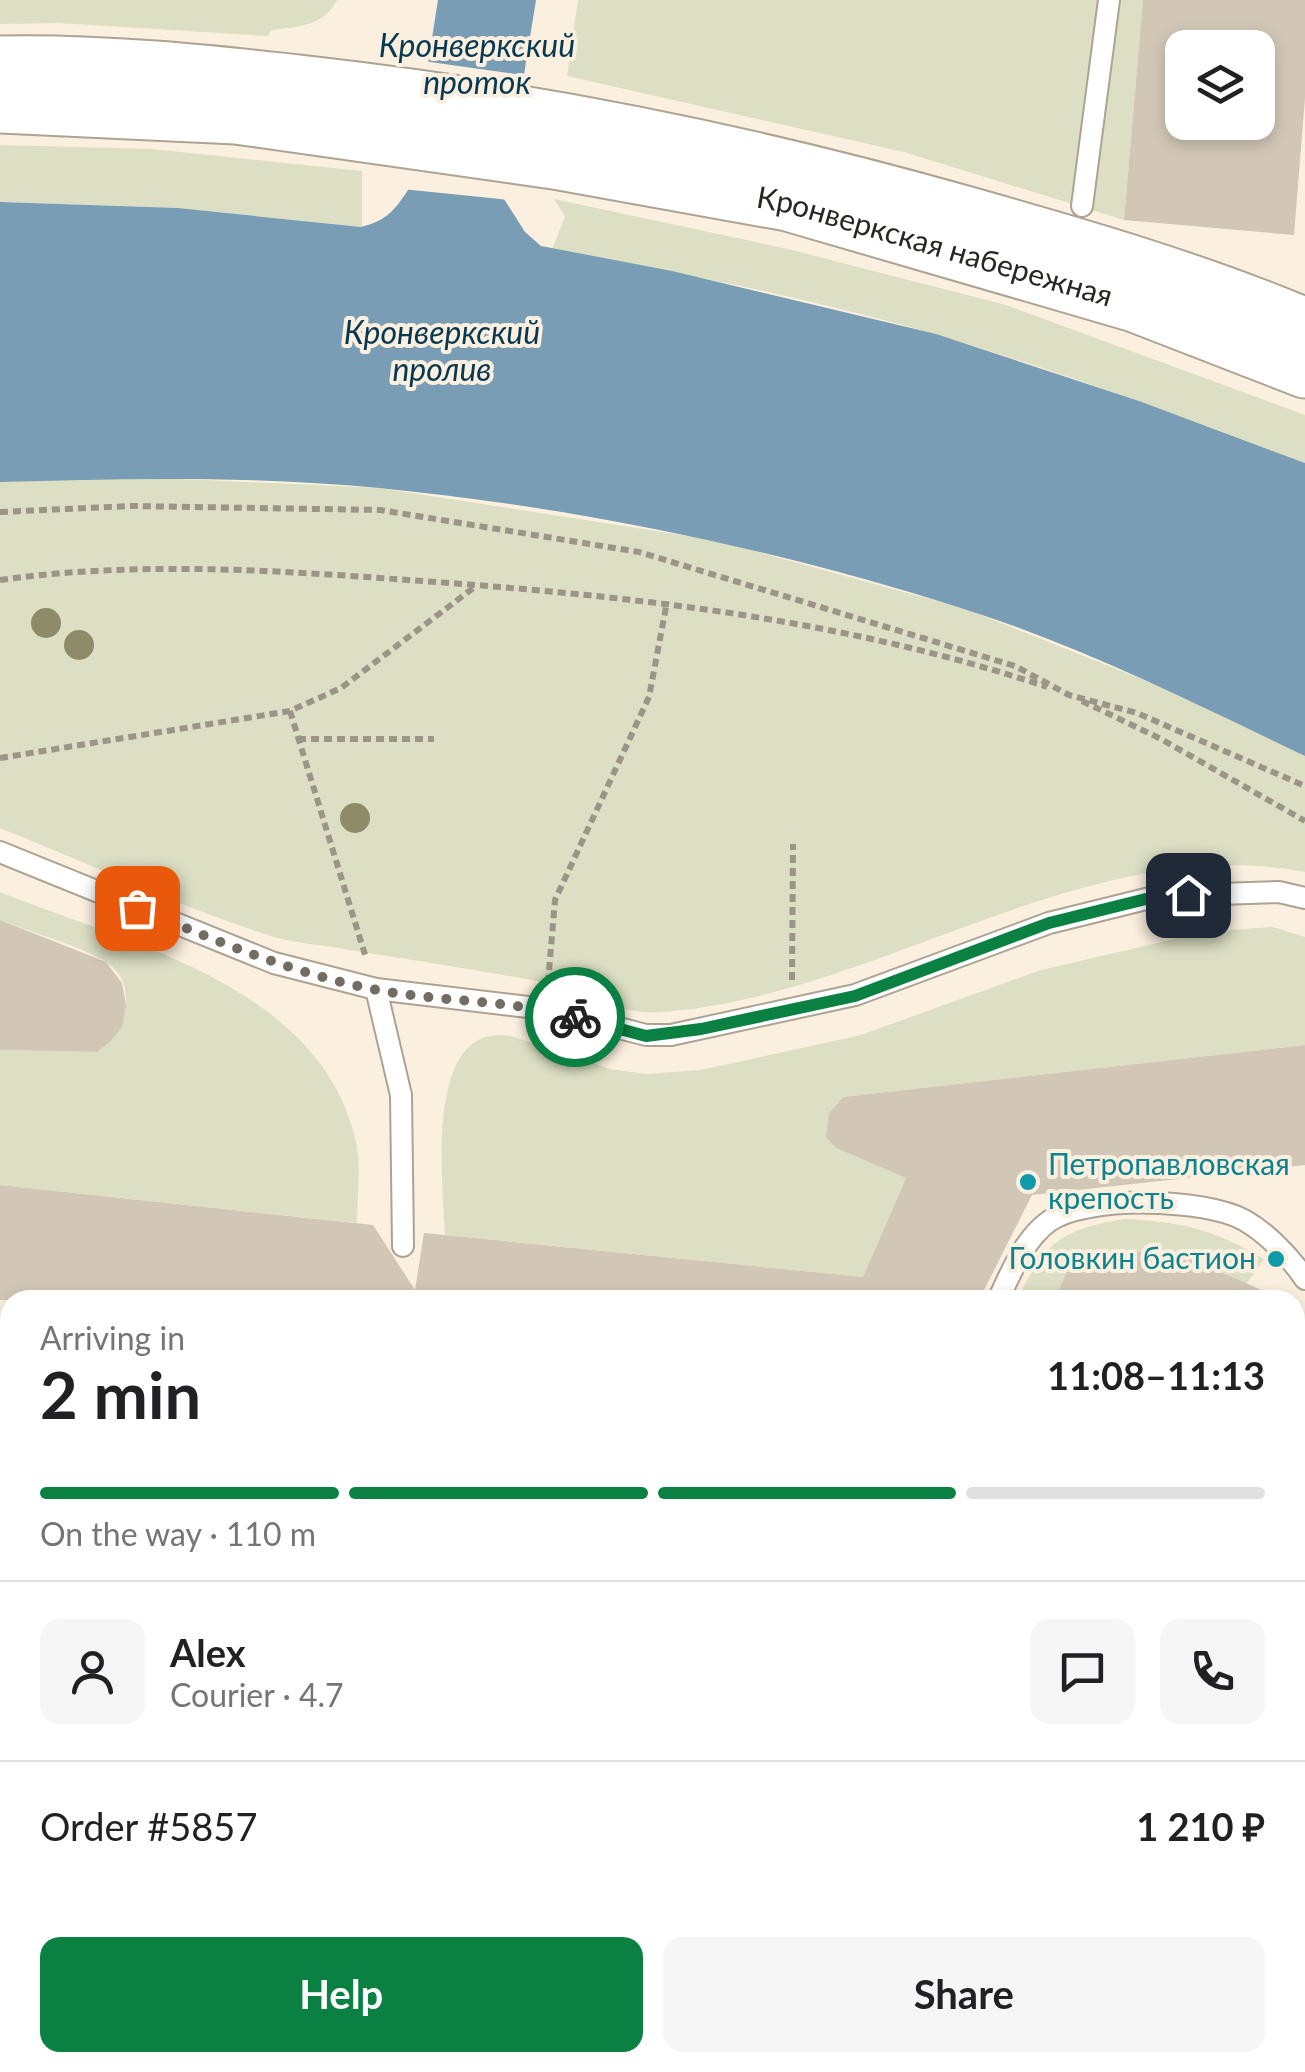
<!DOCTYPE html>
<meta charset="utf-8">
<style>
:root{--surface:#fff;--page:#f6f6f6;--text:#202124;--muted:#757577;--line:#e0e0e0;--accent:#0b8043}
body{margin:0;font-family:Lato,sans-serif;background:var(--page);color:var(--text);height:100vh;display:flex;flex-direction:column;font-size:38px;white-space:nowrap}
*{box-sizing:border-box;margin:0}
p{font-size:32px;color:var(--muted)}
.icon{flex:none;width:55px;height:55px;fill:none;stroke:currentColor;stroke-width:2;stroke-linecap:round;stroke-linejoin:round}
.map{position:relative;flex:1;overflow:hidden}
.drawer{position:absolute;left:0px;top:1290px;width:1305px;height:782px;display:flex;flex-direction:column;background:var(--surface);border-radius:30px 30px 0 0;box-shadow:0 5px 15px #0003}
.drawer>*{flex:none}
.buttons{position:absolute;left:1165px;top:30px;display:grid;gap:20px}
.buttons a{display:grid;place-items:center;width:110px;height:110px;border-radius:20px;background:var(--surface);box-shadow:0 5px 15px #0003;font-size:50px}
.pin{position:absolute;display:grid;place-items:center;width:85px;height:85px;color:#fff;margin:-42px;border-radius:20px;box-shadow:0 5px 15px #0006}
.courier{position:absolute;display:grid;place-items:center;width:100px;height:100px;margin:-50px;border:8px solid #0b8043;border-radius:50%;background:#fff;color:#222;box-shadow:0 2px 12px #0007}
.head em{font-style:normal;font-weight:700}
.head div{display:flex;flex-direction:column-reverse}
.head{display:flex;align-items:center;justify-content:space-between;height:170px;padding:0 40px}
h1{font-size:65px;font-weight:700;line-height:75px}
.bar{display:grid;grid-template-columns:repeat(4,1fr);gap:15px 10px;align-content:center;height:120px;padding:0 40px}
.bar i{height:12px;border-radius:8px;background:var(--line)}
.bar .active{background:var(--accent)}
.bar p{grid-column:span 4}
.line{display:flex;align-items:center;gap:25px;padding:0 40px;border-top:2px solid var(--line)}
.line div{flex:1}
.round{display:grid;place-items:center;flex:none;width:105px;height:105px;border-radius:20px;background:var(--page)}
.cta{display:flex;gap:20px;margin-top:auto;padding:20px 40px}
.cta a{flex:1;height:115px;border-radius:20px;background:var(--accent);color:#fff;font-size:40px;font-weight:700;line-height:115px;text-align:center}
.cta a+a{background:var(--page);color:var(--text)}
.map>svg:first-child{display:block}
.green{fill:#dcdfc3}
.water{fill:#789db5}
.pier{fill:#fbefdf}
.building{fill:#d2c7b6;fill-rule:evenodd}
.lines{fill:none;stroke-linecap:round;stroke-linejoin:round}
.lane-casing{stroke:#ada393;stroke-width:24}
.secondary-casing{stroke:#ada393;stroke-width:59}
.path{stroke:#9d9489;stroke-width:6;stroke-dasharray:8 5;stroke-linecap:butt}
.lane{stroke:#fff;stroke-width:20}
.secondary{stroke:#fff;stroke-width:55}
.tree{fill:#8f8b69}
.done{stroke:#736c63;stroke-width:10;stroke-dasharray:0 18}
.route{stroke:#0b8043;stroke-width:12}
.culture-dot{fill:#0f9aa8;stroke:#fbefdf;stroke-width:4}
.labels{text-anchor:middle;stroke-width:8;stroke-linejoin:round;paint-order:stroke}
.street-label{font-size:30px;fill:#2a2620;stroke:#fbefdf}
.culture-label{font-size:30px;fill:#0d838f;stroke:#fbefdf;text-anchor:start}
.water-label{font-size:32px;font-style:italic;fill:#063852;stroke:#fbefdf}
</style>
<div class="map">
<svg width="1305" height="2072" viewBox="0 0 1305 2072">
<rect width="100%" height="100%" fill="#fbefdf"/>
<!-- green -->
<g class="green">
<path d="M 0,0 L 337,0 C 324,26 297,27 271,30 L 268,36 L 59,23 L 0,24 Z"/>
<polygon points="578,0 1143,0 1124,220 904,152 567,76"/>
<polygon points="0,145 152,149 362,171 362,227 178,208 0,202"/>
<path d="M 554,199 L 788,249 L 1006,305 L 1305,415 L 1305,463 C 1184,417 1062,372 938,335 C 812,298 681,273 552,250 L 565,216 Z"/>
<path d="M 135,477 L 379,488 L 714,540 L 966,609 L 1159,686 L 1305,756 L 1305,872 C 1085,830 875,998 660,1012 C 617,1015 577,989 536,981 C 474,969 411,960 349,950 C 325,945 298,944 274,937 C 181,908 91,864 0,828 L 0,482 Z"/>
<path d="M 0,892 C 131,945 325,986 357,1147 C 361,1170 357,1199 357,1223 L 0,1185 L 0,1050 L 97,1052 C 125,1031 142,982 103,960 C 72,943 33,933 0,920 Z"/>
<path d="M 1273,927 L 1305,937 L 1305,1045 L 843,1097 L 829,1113 L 827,1137 L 836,1148 L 906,1178 L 863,1277 L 445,1235 C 443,1184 423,1020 511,1036 L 610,1069 L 646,1074 L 701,1070 L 861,1035 L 1041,970 L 1205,932 Z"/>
<path d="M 1124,1219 C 1182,1222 1213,1229 1264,1259 L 1244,1287 C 1188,1247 1132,1248 1069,1269 L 1054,1300 L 1017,1300 C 1045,1242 1060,1230 1124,1219 Z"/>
</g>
<!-- water -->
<path class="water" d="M 438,0 L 536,0 L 504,199 L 525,232 L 541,246 L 672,271 L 936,334 L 1139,401 L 1305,463 L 1305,756 C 1194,703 1081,646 964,609 C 778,549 574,507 379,488 C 253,476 126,478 0,482 L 0,202 L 178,208 L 361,227 C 386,221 395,210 408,190 Z"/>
<!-- pier -->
<polygon class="pier" points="423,61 529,76 511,200 402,189"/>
<!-- building -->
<g class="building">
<path d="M 1143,0 L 1305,0 L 1305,98 L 1294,235 L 1124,220 ZM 1182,48 L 1258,48 L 1258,122 L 1182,122 Z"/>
<polygon points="0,920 106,962 122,983 126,1005 122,1027 111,1041 97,1052 0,1050"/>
<polygon points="1305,1045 1305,1165 1032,1195 979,1300 0,1300 0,1185 373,1225 415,1290 424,1233 863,1277 906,1178 836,1148 826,1137 829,1113 843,1097"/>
<polygon points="1138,1252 1181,1255 1285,1300 1054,1300 1069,1268"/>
</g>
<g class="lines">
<!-- lane casing -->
<g class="lane-casing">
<g id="lane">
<polyline points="1082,206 1109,0"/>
<polyline points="0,852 274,963 376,989 545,1009 646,1035 671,1035 855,995 1049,923 1158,896 1279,892 1305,898"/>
<polyline points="376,989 401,1095 403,1246"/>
<path d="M 998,1300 C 1011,1273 1023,1241 1048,1222 C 1085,1195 1204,1198 1244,1220 C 1267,1233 1291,1258 1305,1279"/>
<polyline points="0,1344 10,1345"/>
<polyline points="1295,1483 1305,1463"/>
<polyline points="1295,1620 1305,1624"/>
<polyline points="1295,1925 1305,1929"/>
<polyline points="371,2062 393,2072"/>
<polyline points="17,2072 22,2062"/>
<polyline points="269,2072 273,2062"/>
</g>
</g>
<!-- secondary casing -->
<g class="secondary-casing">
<g id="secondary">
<path d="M 0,64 C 106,62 211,73 316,85 C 535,110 749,153 961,213 C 1078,246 1193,279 1305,326"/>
<path id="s1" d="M 0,105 L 236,116 L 554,161 L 788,203 L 1135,304 L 1305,370"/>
</g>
</g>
<!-- path -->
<g class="path">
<polyline points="0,512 131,506 380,510 639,552 1015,666 1069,695 1137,713 1305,786"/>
<path d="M 0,580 C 135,561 272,570 408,580 C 623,595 842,618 1047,687"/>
<polyline points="1082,701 1161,739 1305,821"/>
<polyline points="290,711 366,958"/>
<polyline points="298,739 434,739"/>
<polyline points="0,758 290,711 341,688 476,586"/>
<polyline points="792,980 793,844"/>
<polyline points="548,983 555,900 649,697 667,602"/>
<polyline points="1295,1987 1305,1990"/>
<polyline points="1295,2042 1305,2039"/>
<polyline points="541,2062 563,2072"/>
<polyline points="987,2062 1007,2072"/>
<polyline points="797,2071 800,2072"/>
<polyline points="824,2072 829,2062"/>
<polyline points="1292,2072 1293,2062"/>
</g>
<!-- lane -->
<use href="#lane" class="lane"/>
<!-- secondary -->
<use href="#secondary" class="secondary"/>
</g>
<!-- trees -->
<g class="tree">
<circle cx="46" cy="623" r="15"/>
<circle cx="79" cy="645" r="15"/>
<circle cx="355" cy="818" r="15"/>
</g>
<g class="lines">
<!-- done -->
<path class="done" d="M 137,908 C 215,940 293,974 377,990 C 442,1002 510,1000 575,1017"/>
<!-- route -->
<polyline class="route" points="575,1017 646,1036 701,1029 855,996 1049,923 1158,896 1188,895"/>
</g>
<!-- markers -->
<g class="culture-dot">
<circle cx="1028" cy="1182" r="10"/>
<circle cx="1276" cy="1259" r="10"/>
</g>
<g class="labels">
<!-- street labels -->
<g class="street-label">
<text dy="10" stroke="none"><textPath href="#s1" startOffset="948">Кронверкская набережная</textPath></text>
</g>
<!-- culture labels -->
<g class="culture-label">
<text x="1048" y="1175">Петропавловская<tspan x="1048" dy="34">крепость</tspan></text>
<text x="1256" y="1269" text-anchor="end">Головкин бастион</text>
</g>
<!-- water labels -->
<g class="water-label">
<text x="477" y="57">Кронверкский<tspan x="477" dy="37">проток</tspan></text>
<text x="442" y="344">Кронверкский<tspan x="442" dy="37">пролив</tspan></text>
</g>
</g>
</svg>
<div class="buttons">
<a><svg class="icon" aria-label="layers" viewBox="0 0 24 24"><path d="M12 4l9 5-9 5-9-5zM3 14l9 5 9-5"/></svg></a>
</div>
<div class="pin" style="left:137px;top:908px;background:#ea580c"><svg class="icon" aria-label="bag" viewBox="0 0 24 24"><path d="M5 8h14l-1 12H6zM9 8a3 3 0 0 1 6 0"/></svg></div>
<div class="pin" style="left:1188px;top:895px;background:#1f2937"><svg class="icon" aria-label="home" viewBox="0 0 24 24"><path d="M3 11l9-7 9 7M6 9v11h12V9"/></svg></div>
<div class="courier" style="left:575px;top:1017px"><svg class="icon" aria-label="bike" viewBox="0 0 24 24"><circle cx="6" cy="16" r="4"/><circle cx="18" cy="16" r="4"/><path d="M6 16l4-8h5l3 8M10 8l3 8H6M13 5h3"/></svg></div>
<section class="drawer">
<div class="head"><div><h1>2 min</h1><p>Arriving in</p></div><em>11:08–11:13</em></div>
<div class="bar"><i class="active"></i><i class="active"></i><i class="active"></i><i></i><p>On the way · 110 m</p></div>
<div class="line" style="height:180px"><a class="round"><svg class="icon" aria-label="person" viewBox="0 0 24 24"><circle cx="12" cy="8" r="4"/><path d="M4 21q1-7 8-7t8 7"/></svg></a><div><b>Alex</b><p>Courier · 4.7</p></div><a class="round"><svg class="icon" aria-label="chat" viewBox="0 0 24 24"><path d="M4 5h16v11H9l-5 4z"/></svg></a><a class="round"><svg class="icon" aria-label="phone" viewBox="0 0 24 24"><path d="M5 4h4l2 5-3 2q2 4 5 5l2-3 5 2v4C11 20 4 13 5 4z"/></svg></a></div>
<div class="line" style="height:130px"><div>Order #5857</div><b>1 210 ₽</b></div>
<div class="cta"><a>Help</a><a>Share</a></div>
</section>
</div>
